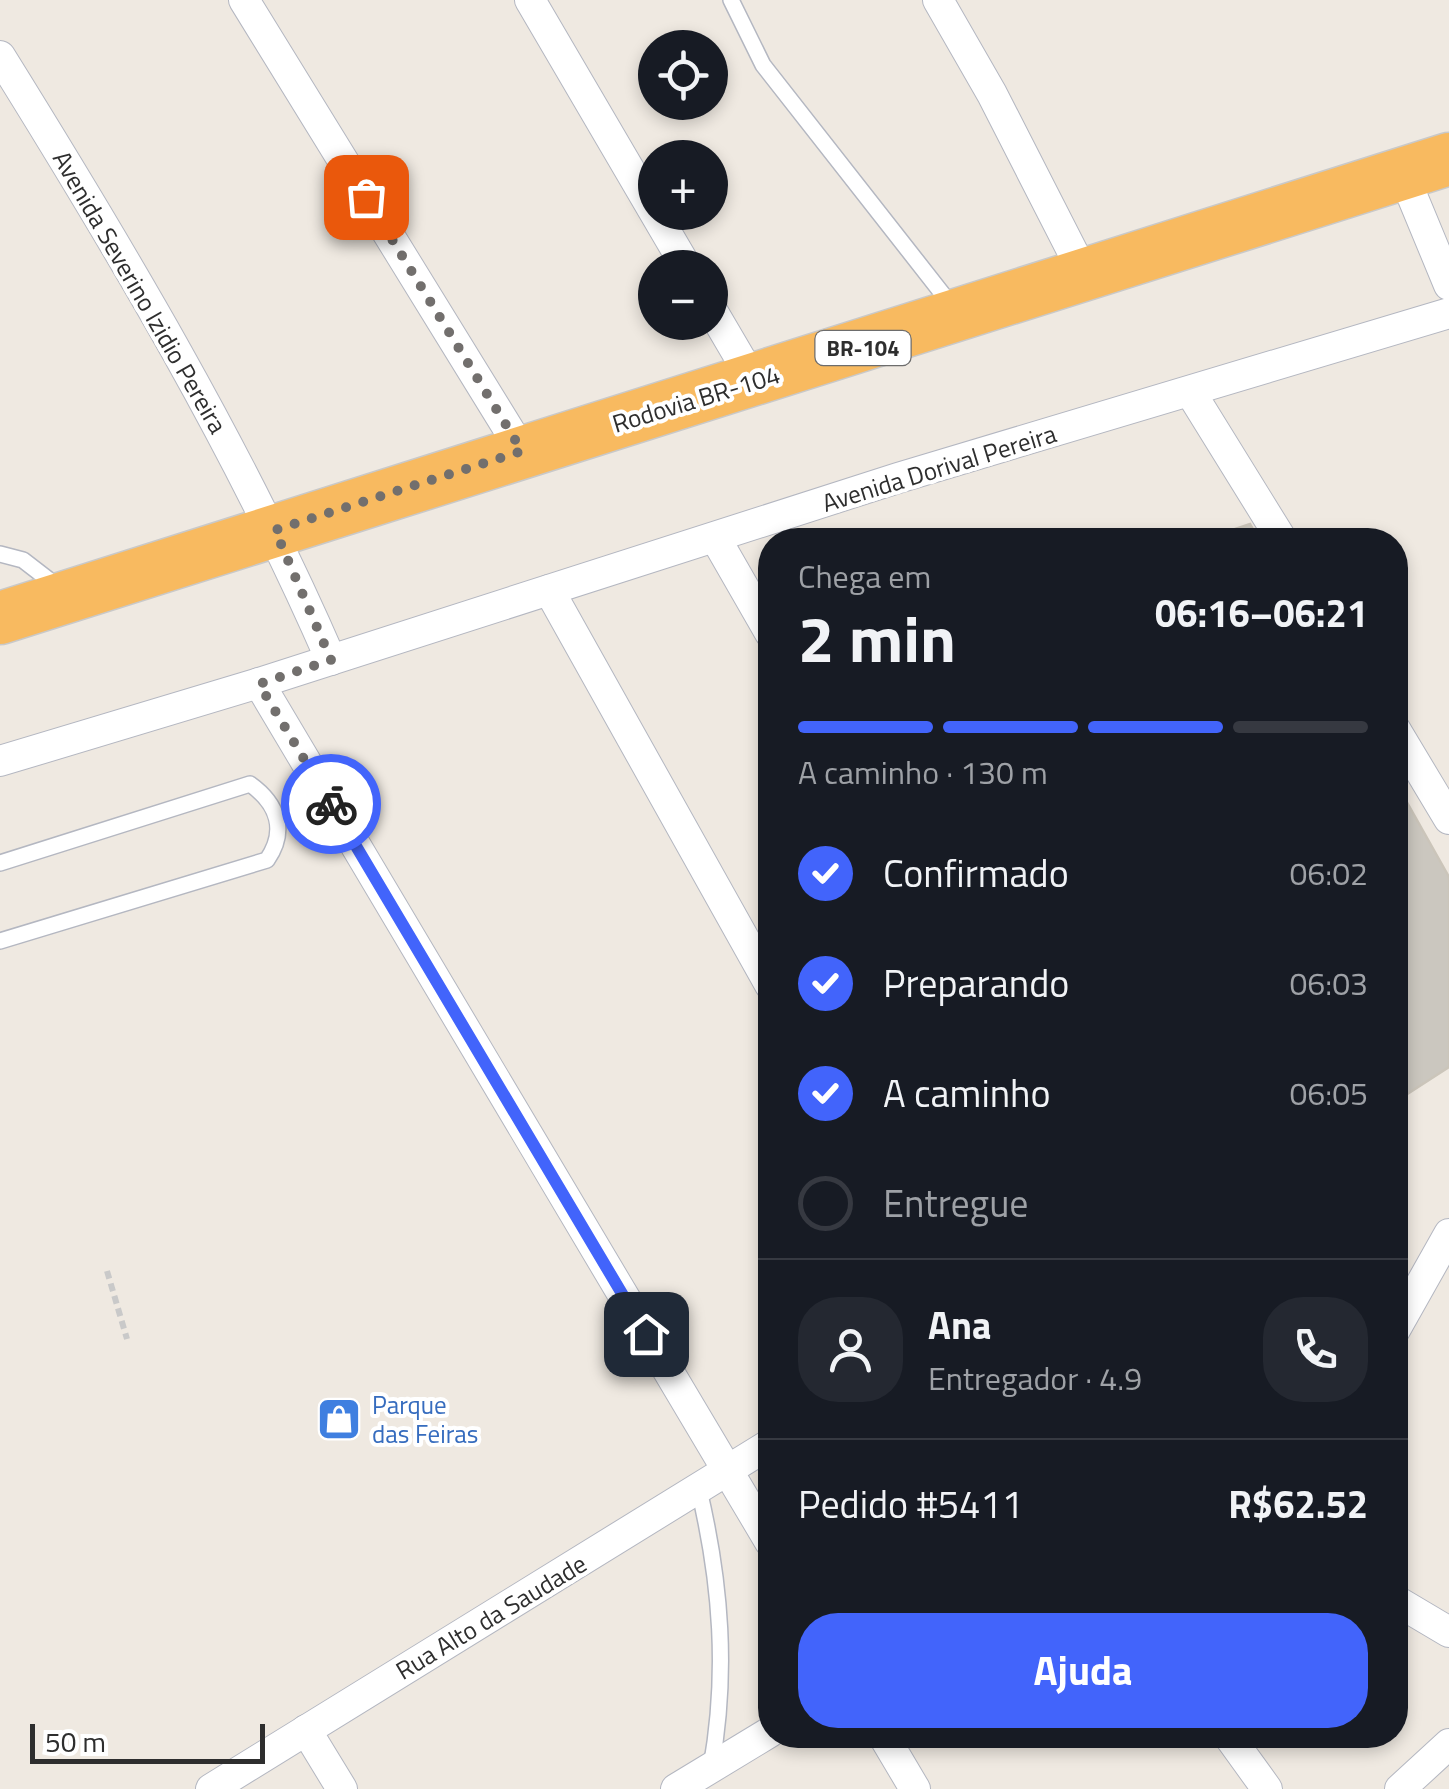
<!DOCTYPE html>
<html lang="pt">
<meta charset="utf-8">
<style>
:root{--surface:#171b24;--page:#242831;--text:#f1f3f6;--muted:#9ea1a6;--line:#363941;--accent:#4264fb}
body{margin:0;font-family:"Titillium Web",sans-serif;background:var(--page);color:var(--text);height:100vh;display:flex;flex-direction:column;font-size:38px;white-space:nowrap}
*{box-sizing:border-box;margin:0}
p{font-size:32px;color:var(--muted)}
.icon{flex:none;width:55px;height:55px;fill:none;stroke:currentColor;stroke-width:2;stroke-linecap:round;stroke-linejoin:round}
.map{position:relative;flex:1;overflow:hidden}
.sheet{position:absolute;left:758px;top:528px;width:650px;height:1220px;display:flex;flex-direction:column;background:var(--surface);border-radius:40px;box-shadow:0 5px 15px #0003}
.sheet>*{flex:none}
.buttons{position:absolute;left:638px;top:30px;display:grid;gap:20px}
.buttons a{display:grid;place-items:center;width:90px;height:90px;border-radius:50%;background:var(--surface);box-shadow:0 5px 15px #0003;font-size:50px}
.scale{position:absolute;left:30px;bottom:25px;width:235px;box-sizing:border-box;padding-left:10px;border:5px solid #2e2e2e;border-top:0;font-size:28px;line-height:35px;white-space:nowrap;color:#2e2e2e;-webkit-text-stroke:8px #fff;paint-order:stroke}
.pin{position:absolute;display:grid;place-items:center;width:85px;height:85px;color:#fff;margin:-42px;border-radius:20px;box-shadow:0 5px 15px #0006}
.courier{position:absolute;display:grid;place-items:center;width:100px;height:100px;margin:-50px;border:8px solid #4264fb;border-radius:50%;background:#fff;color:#222;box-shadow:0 2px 12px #0007}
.headline em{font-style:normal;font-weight:700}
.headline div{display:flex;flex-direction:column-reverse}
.headline{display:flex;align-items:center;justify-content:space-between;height:170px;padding:0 40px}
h1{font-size:65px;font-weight:700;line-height:75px}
.bar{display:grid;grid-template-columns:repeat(4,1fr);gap:15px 10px;align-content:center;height:120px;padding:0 40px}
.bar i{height:12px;border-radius:8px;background:var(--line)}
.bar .on{background:var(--accent)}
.bar p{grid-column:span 4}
.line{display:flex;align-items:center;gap:25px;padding:0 40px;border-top:2px solid var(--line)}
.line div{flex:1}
.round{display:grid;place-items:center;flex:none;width:105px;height:105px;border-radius:40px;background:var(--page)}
ol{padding:0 40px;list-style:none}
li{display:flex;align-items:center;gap:30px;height:110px}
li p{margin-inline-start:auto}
li .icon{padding:10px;border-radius:50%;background:var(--accent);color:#fff;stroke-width:4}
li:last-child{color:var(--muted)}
li i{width:55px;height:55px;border:5px solid var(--line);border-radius:50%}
.cta{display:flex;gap:20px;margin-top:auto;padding:20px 40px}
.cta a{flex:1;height:115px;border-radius:40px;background:var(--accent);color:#fff;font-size:40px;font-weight:700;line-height:115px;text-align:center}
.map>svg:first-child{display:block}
.building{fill:#cbc7bf;stroke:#cbc5ba;stroke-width:2.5}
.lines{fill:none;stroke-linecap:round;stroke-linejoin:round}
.service-casing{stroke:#b4b7c1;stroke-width:18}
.minor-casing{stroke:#b4b7c1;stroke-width:32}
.trunk-casing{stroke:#c9c9c9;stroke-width:55}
.path{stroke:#c9c9c9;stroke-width:6;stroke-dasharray:8 5;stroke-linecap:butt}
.service{stroke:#fff;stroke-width:15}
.minor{stroke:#fff;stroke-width:30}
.trunk{stroke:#f8ba60;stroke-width:52}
.done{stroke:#726f6d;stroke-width:10;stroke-dasharray:0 18}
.route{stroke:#4264fb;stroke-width:12}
.labels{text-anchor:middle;stroke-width:8;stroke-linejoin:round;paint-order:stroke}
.shield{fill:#fff;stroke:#6d6d6d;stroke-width:2.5}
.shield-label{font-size:22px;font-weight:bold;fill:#2e2e2e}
.street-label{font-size:25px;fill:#2e2e2e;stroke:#fff}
.shop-label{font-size:25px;fill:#366cbe;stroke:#fff;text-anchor:start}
</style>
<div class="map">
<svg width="1449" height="1789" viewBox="0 0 1449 1789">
<rect width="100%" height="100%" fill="#efe9e1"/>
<!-- building -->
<g class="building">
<polygon points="1250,524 1259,540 1202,540"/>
<polygon points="1395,781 1449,877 1449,1067 1395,1102"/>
</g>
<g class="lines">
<!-- service casing -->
<g class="service-casing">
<g id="service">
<polyline points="731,0 763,65 952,306"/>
<polyline points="0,554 23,560 58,587"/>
<path d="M 0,863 L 250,784 C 278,804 287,831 267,860 L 0,941"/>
<path d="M 699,1490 C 721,1583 728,1673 711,1768"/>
</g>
</g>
<!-- minor casing -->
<g class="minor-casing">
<g id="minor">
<polyline points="244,0 522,451"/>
<polyline points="530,0 687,268"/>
<polyline points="938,0 992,94 1085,276"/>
<path d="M 0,56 C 122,252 239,448 331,660"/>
<polyline points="1403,174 1449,285"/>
<polyline points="710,307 754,382"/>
<polyline points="1191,393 1282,540"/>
<polyline points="716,539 770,633"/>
<polyline points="549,590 770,985"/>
<polyline points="259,683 770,1542"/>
<polyline points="1395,729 1449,819"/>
<polyline points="0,761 259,683 898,478 1449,313"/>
<polyline points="1395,1330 1449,1234"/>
<polyline points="1395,1600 1449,1632"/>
<polyline points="306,1730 342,1789"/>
<polyline points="883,1735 915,1789"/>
<polyline points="1228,1735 1267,1789"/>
<polyline points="211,1789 770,1444"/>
<polyline points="676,1789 770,1732"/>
<polyline points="1400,1789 1449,1744"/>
</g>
</g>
<!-- trunk casing -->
<g class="trunk-casing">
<polyline id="trunk" points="0,618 1449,159"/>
</g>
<!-- path -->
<polyline class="path" points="107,1271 127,1339"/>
<!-- service -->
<use href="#service" class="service"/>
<!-- minor -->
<use href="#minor" class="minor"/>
<!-- trunk -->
<use href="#trunk" class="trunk"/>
</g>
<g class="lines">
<!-- done -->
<polyline class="done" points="331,804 259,684 331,660 275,530 522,451 366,197"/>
<!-- route -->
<polyline class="route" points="331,804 646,1334"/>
</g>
<!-- icons -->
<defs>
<g id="shop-square" transform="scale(2.25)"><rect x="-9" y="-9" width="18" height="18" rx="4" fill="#3f7fe0" stroke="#fff"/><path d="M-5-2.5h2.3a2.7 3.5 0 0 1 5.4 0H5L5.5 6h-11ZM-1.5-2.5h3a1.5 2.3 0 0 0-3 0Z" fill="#fff"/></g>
</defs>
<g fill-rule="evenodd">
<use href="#shop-square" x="339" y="1419"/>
</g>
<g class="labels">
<!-- shield labels -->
<rect class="shield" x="815.5" y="331" width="95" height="34" rx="8"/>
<g class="shield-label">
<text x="863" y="356">BR-104</text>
</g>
<!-- street labels -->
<g class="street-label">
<text transform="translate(140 292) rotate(60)" y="9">Avenida Severino Izidio Pereira</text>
<text transform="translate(696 399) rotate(-17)" y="9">Rodovia BR-104</text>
<text transform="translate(939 468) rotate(-17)" y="9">Avenida Dorival Pereira</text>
<text transform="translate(491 1617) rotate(-31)" y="9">Rua Alto da Saudade</text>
</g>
<!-- shop labels -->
<g class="shop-label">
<text x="372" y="1414">Parque<tspan x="372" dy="29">das Feiras</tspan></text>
</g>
</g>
</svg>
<div class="buttons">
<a><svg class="icon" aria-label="locate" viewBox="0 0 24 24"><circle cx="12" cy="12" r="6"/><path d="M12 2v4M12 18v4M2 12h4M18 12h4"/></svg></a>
<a>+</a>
<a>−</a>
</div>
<div class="scale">50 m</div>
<div class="pin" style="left:366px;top:197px;background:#ea580c"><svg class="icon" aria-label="bag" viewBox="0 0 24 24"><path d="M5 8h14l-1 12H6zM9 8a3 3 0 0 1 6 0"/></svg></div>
<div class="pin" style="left:646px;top:1334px;background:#1f2937"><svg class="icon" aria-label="home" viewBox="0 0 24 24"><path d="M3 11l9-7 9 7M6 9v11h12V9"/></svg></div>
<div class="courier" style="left:331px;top:804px"><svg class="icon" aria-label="bike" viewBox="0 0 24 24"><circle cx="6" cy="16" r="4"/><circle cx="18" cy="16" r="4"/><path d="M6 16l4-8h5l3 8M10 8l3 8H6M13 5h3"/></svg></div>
<section class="sheet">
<div class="headline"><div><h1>2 min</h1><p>Chega em</p></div><em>06:16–06:21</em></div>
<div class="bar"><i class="on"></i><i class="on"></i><i class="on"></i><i></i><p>A caminho · 130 m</p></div>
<ol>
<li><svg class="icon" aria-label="check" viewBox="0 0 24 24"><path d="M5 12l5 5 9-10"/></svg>Confirmado<p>06:02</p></li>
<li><svg class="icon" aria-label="check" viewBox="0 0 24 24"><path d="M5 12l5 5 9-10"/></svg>Preparando<p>06:03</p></li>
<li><svg class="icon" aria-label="check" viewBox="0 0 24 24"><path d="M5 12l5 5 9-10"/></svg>A caminho<p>06:05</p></li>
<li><i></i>Entregue</li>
</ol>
<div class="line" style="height:180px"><a class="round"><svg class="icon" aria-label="person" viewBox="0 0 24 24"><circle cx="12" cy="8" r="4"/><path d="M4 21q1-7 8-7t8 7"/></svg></a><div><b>Ana</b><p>Entregador · 4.9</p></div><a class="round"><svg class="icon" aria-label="phone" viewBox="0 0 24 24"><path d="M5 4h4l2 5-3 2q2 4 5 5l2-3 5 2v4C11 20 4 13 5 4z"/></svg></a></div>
<div class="line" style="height:130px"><div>Pedido #5411</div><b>R$62.52</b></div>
<div class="cta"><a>Ajuda</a></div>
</section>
</div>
